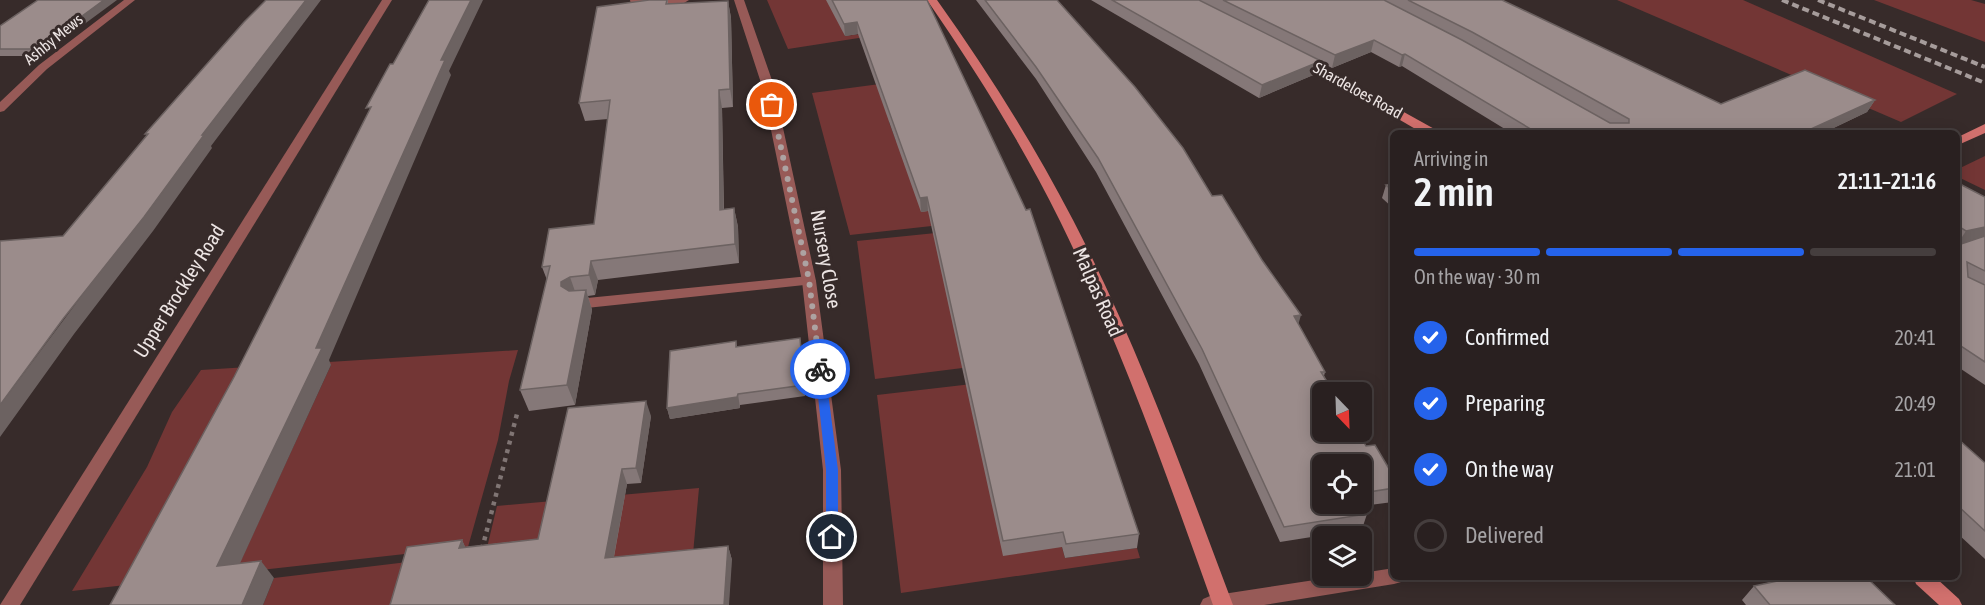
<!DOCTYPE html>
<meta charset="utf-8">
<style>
:root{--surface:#292020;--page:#352d2d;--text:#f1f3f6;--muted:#a5a3a5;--line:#453e3e;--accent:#2563eb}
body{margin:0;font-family:"Asap Condensed",sans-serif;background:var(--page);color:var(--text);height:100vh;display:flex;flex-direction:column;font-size:22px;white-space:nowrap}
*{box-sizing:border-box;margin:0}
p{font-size:20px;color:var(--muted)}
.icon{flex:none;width:33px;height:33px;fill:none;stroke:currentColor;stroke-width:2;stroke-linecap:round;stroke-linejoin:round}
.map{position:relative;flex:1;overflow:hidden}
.drawer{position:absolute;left:1390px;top:130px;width:570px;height:450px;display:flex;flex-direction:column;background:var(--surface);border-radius:9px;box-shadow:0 3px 15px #0003,0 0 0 2px var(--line)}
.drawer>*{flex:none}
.needle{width:39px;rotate:157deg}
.buttons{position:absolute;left:1312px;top:382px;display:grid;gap:12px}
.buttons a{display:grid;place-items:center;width:60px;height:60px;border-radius:9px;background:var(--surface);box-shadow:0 3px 15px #0003,0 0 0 2px var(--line);font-size:30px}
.pin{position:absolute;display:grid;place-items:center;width:51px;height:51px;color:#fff;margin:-26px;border:3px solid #fff;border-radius:50%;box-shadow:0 2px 6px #0007}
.courier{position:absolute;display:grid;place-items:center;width:60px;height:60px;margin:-30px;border:4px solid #2563eb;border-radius:50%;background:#fff;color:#222;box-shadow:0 2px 8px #0007}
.summary em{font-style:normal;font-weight:600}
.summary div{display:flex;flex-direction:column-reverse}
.summary{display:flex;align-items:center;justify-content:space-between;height:102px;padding:0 24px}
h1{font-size:39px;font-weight:600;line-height:45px}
.bar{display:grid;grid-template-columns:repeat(4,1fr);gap:9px 6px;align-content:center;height:72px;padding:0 24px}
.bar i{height:8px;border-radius:4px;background:var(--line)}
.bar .selected{background:var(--accent)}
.bar p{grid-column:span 4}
ol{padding:0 24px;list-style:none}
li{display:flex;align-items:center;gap:18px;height:66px}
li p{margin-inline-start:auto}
li .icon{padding:6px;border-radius:50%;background:var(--accent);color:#fff;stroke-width:4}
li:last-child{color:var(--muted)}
li i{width:33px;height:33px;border:3px solid var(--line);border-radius:50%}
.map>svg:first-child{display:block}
.green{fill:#733635;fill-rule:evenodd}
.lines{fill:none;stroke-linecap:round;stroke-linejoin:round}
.path{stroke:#807574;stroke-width:4.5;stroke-dasharray:4 5;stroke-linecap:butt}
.lane{fill:#975a57;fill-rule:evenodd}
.street{fill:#975a57;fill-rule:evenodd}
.secondary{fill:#d1706d;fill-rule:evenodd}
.rail{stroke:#a69c9b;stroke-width:4;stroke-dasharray:7 4;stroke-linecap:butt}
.wall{fill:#857878;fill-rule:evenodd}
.shaded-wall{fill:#6c6261}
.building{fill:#9b8c8b;stroke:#6c6261;stroke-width:1.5}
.route{fill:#2563eb}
.done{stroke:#ada3a2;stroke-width:6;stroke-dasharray:0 10.8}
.labels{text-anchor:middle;stroke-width:6;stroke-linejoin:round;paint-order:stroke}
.far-street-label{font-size:16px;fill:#ece4e3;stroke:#372b2a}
.street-label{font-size:20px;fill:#ece4e3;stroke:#372b2a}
</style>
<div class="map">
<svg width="1985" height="605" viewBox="0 0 1985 605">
<rect width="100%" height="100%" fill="#372b2a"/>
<!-- green -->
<g class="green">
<polygon points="767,0 846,0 839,23 845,36 876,32 878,35 788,49"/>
<polygon points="1617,0 1743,0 1957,94 1901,122"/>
<polygon points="1874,0 1971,0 1985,4 1985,42"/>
<polygon points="910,80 889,122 896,141 932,136 960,206 1022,216 850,235 812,93"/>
<polygon points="1985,156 1985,190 1958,177 1958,169"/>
<polygon points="975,229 1010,362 875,379 857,241"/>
<path d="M 518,350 L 509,381 L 498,440 L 468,547 L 72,591 L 147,467 L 172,412 L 201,370 ZM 331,365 L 242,558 L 205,562 L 200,574 L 147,579 L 258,372 Z"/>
<polygon points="1015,379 1065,558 1137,548 1140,558 901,593 877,395"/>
<polygon points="699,488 692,565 479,581 497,506"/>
<polygon points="416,561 403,605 263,605 274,578"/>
</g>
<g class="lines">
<!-- path -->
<polyline class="path" points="482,549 518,410"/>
<!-- lane -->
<g class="lane">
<polygon points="124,0 135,0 47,69 4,111 0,112 0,102 39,65"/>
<polygon points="809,276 814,278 816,281 814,284 577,309 569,304 577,299"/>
</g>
<!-- street -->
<g class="street">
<polygon points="382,0 392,0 20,605 0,605"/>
<polygon points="630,0 689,0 684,3 635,5 631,4"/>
<polygon points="734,0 744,0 774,86 816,281 841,470 843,605 823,605 823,470 802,281 762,86"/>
<polygon points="1394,568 1394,578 1403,578 1401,582 1394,584 1264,605 1200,605 1203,599 1210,596 1341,576 1362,576 1362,573"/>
</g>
<!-- secondary -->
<g class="secondary">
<path d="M 927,0 L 937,0 C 987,70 1033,143 1073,220 C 1137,343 1184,475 1233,605 L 1213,605 C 1167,476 1121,345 1060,221 C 1022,144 976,71 927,0 Z"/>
<polygon points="1303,56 1438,131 1440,134 1424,134 1299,61 1297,59"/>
<polygon points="1985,124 1985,133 1958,145 1958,137"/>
<polygon points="1914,578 1936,578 1959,599 1962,605 1939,605 1916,584"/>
</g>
<!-- rail -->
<g class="rail">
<polyline points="1782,0 1985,83"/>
<polyline points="1818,0 1985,67"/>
</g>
</g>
<!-- wall -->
<g class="wall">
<polygon points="38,0 41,56 0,56 0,26"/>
<polygon points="649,0 668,0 668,4 728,1 731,18 733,107 722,108 724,209 734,208 738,227 739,263 598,280 595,295 588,296 592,310 575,405 529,411 520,390 547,280 542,267 594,224 608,119 585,121 579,103"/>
<polygon points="826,0 927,0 1139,534 1137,548 1065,558 1062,547 1003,556 928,211 921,212 858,34 845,36"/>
<path d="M 976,0 L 1057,0 L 1212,196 L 1298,324 L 1325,372 L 1324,376 L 1366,446 L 1394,477 L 1393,502 L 1362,506 L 1367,514 L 1362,529 L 1280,542 L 1199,364 L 1096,172 L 1036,79 ZM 1362,465 L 1362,504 L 1323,504 Z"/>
<polygon points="1091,0 1502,0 1721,104 1875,100 1867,112 1821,134 1513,134 1402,66 1399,67 1371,52 1332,68 1321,62 1318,73 1259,98"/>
<polygon points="1958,183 1985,197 1985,385 1958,367"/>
<polygon points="1394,184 1394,209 1382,198 1386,185"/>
<polygon points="736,341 737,346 802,349 805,396 740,405 740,408 670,419 667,408"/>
<polygon points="651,416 641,483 627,484 614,557 728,546 732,560 390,605 462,540 465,547 538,539"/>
<polygon points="1958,439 1985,463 1985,559 1958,534"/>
<polygon points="1767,578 1867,578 1895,605 1746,605 1742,600 1754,586 1771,582"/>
</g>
<!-- shaded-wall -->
<g class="shaded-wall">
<polygon points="104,0 117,0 41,56 37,49"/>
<polygon points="306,0 321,0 211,146 212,148 153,231 74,334 0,437 0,405 202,135"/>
<polygon points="471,0 483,0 449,71 451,75 329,360 331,365 231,583 217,566 316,348 441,60"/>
<polygon points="728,1 731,18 733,107 730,89"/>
<polygon points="857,22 858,34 845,36 844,24"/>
<polygon points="1374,40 1371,52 1332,68 1335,55"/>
<polygon points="1405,54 1402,66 1399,67 1402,55"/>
<polygon points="1321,61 1318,73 1259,98 1262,85"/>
<polygon points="719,90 722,108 724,229 720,210"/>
<polygon points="1875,100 1867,112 1821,134 1800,134"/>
<polygon points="927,197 928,211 921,212 920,198"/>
<polygon points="734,208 738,227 739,263 735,244"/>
<polygon points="1985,227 1985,238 1958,245 1958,243 1966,231"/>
<polygon points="591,261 598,280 595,295 589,275"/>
<polygon points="570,277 577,297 561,286 561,282"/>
<polygon points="586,290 592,310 575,405 567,385"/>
<polygon points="1301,315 1297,329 1294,316"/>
<polygon points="800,338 802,349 805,396 804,385"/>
<polygon points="738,394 740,408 670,419 667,408"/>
<polygon points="646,401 651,416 641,483 636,468"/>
<polygon points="622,469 627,484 611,572 605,558"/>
<polygon points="462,540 469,555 459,548"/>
<polygon points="728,546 732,560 729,605 724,605"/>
<polygon points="261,561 274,578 263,605 242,605"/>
</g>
<!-- building -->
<g class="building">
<polygon points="38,0 104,0 37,49 0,49 0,26"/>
<polygon points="266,0 306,0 202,135 204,135 144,217 63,319 0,405 0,241 63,236 148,134 145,134 244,22"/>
<polygon points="429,0 471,0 441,60 445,60 316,348 322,348 217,566 261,561 242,605 110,605 234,377 371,107 366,108 390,64 393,64"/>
<polygon points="649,0 667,0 666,4 728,1 730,89 719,90 720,210 734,208 735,244 591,261 589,275 570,277 561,282 561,286 569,291 586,290 567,385 520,390 550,266 542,267 549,229 594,224 610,100 579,103 597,7"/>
<polygon points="832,0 927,0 1026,210 1030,209 1139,534 1066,544 1063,532 1003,541 927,197 920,198 857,22 844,24"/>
<polygon points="985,0 1057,0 1135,87 1183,148 1212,196 1222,195 1262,260 1301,315 1294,316 1325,372 1321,372 1334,393 1323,393 1323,432 1358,432 1366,446 1375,445 1394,477 1394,488 1362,493 1362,465 1323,465 1323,504 1361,504 1367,514 1284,527 1202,349 1098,158 1036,67"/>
<polygon points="1112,0 1199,0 1321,61 1262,85"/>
<polygon points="1223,0 1384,0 1462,40 1610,123 1629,123 1629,119 1472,32 1408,0 1502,0 1721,104 1805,70 1875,100 1800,134 1539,134 1405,54 1402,55 1374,40 1335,55"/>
<polygon points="1958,183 1985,197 1985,227 1966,231 1958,226"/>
<polygon points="1394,184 1394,192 1386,185"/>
<polygon points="1985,236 1985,271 1967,262 1968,277 1985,285 1985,362 1958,344 1958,245"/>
<polygon points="800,338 804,385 738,394 737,397 667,408 670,351 736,341 736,347"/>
<polygon points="646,401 636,468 622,469 605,558 728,546 724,605 390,605 407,547 462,540 459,548 538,539 568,408"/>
<polygon points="1958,439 1985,463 1985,531 1958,506"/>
<polygon points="1792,578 1867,578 1895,605 1770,605 1754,586"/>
</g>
<!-- route -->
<polygon class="route" points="820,365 825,369 838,470 838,537 832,542 826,537 826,470 815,369"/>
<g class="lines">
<!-- done -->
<polyline class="done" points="772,105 809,280 820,369"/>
</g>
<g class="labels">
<!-- far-street labels -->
<g class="far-street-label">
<text transform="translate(53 39) rotate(-39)" y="6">Ashby Mews</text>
<text transform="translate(1358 90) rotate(29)" y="6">Shardeloes Road</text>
</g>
<!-- street labels -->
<g class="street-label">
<text transform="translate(826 259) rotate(80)" y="7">Nursery Close</text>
<text transform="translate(179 291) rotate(-58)" y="7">Upper Brockley Road</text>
<text transform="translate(1098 292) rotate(66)" y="7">Malpas Road</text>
</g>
</g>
</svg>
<div class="buttons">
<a><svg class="needle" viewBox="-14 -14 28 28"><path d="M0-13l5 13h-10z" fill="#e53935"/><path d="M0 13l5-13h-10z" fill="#a5a3a5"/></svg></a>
<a><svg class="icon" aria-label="locate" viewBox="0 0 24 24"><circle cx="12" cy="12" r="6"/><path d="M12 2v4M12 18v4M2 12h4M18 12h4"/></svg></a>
<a><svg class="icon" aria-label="layers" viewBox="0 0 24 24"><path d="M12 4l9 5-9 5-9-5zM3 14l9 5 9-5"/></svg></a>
</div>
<div class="pin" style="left:772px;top:105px;background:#ea580c"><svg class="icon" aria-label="bag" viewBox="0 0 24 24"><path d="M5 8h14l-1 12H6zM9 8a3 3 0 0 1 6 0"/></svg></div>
<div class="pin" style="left:832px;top:537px;background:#1f2937"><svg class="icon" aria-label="home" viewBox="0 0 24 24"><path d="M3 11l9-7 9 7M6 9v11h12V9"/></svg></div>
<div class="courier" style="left:820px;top:369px"><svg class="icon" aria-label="bike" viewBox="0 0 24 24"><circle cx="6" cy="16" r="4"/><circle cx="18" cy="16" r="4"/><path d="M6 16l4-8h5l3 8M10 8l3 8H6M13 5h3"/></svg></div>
<section class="drawer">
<div class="summary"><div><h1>2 min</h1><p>Arriving in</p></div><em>21:11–21:16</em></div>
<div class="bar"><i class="selected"></i><i class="selected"></i><i class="selected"></i><i></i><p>On the way · 30 m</p></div>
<ol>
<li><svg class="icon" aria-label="check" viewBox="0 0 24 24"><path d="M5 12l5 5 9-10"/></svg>Confirmed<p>20:41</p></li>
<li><svg class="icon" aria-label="check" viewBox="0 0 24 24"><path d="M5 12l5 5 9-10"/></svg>Preparing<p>20:49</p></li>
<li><svg class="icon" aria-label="check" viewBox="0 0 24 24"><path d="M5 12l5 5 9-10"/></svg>On the way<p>21:01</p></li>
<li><i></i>Delivered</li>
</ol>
</section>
</div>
